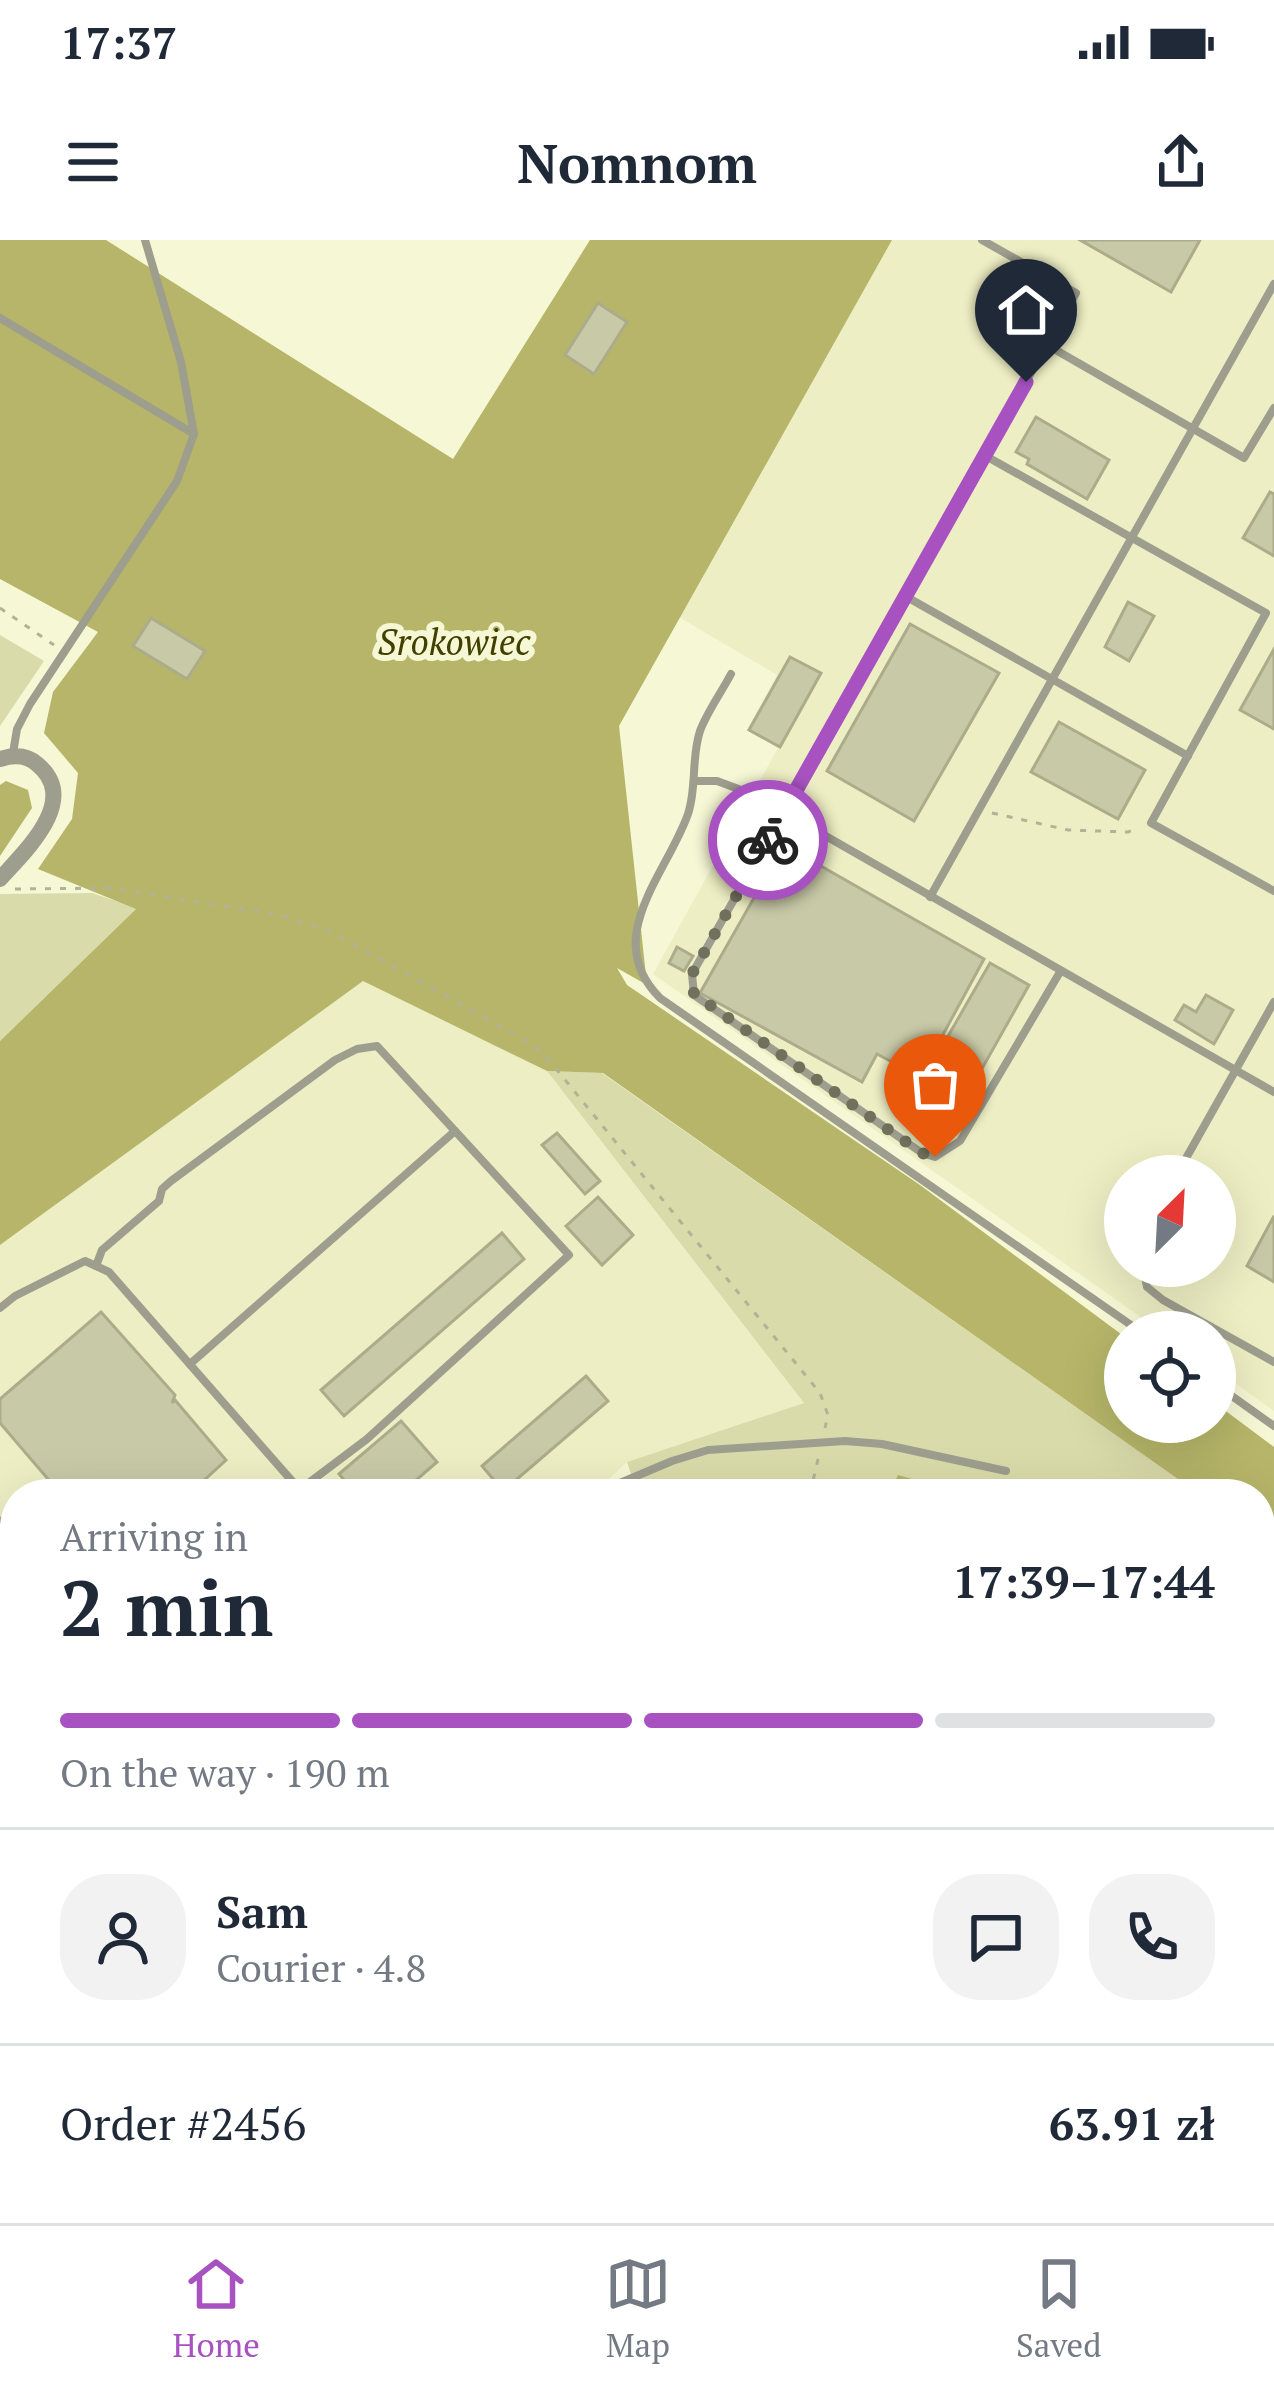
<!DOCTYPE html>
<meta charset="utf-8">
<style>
:root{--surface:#fff;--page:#f2f2f3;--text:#1f2937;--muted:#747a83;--line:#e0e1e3;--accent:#a752c0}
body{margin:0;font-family:"PT Serif",serif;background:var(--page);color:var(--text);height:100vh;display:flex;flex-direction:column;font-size:45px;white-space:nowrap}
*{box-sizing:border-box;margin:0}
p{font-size:39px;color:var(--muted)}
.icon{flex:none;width:66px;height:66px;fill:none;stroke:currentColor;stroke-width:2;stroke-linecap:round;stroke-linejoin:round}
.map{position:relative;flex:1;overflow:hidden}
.drawer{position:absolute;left:0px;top:1239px;width:1275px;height:744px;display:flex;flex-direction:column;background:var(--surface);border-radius:48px 48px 0 0;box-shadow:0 12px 48px #0002}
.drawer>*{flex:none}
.needle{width:78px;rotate:24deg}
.tools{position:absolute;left:1104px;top:915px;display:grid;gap:24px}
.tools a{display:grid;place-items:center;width:132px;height:132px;border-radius:50%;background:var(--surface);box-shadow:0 12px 48px #0002;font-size:60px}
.pin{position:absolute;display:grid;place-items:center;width:102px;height:102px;color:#fff;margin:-123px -51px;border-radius:50% 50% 50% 0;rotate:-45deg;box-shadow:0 0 12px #0007}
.pin .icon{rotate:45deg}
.courier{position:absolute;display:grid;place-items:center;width:120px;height:120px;margin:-60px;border:9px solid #a752c0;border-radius:50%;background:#fff;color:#222;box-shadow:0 3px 15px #0007}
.summary em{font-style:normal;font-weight:700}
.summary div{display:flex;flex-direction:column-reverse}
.summary{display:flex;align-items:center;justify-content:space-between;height:204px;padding:0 60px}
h1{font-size:78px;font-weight:700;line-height:90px}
.bar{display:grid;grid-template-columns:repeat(4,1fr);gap:18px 12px;align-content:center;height:144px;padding:0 60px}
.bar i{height:15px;border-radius:9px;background:var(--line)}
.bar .on{background:var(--accent)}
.bar p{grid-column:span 4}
.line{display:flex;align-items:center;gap:30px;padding:0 60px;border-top:3px solid var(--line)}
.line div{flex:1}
.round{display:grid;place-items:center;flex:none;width:126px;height:126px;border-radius:48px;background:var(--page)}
.status{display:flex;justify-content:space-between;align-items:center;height:84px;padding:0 60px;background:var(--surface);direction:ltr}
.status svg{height:33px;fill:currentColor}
header{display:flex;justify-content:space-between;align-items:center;height:156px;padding:0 60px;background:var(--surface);font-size:54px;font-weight:700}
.dock{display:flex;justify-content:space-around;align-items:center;height:168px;border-top:3px solid var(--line);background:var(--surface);font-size:33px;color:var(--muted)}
.dock a{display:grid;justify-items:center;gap:6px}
.dock .on{color:var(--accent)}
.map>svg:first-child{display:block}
.built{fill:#edeec3;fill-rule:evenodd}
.green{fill:#dadbaa}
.forest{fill:#b6b569}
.building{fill:#c8c9a7;stroke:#acac8b;stroke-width:3}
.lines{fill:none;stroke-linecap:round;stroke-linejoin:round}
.path{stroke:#b1b296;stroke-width:3;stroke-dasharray:6 9;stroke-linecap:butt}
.lane{stroke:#9e9e8f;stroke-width:8}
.street{stroke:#9e9e8f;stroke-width:16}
.done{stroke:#70705c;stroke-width:12;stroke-dasharray:0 21.6}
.route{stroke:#a752c0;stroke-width:15}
.labels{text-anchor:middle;stroke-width:12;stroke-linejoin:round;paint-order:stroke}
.park-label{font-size:36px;font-style:italic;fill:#414001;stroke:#f6f7d4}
</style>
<div class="status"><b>17:37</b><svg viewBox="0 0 49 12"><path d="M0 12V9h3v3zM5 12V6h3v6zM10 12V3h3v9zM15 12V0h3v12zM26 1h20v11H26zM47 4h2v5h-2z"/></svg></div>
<header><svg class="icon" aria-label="menu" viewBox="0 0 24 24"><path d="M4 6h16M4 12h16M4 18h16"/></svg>Nomnom<svg class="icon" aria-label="share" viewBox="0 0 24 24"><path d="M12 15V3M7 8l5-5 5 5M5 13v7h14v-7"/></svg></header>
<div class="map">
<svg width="1274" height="1983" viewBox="0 0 1274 1983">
<rect width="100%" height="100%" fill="#f6f7d4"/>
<!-- built -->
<g class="built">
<path d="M 879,0 L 1274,0 L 1274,1171 L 1215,1129 L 1215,1092 L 1162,1092 L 653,734 L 778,508 L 747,490 L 777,435 L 667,370 ZM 1125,936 L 1215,936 L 1215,1026 L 1125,1026 Z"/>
<polygon points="363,740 547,831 804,1163 627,1222 593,1254 15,1254 15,1968 557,1968 540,1983 0,1983 0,1005"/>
<polygon points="1274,1741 1274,1932 1260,1925 1260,1752"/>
</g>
<!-- green -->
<g class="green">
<polygon points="0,395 44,421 0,486"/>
<polygon points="92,653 137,668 0,801 0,654"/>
<polygon points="547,831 602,833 1199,1254 638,1254 627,1222 804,1163"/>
<polygon points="1260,1297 1274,1307 1274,1560 1260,1566"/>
<polygon points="557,1968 971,1968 956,1983 540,1983"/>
</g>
<!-- forest -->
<g class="forest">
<polygon points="0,0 106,0 453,219 590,0 892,0 619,486 647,745 617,728 627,745 920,945 1125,1097 1125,1182 1215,1182 1215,1163 1274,1207 1274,1307 1260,1297 1260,1254 1199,1254 603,833 547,831 363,741 0,1005 0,801 136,669 38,629 72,579 78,533 44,493 53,452 98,392 0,339"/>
<polygon points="6,541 28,550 32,568 0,616 0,545"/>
<polygon points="898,1235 964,1254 889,1254"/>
<polygon points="1038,1968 1142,1968 1172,1983 1024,1983"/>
</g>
<!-- building -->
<g class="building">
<polygon points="1080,0 1200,0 1171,52"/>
<polygon points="598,63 627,82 594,134 565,115"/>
<polygon points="1036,177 1109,220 1087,259 1027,224 1029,219 1016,212"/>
<polygon points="1270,252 1274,254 1274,316 1243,298"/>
<polygon points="1128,362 1154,376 1129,421 1105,407"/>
<polygon points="151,378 205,411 187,439 133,406"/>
<polygon points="910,384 999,433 914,581 827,531"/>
<polygon points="1274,409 1274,489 1240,470"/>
<polygon points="790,417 821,433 780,507 749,490"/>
<polygon points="1059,482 1145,530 1118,579 1031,532"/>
<polygon points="784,605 984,719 920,837 877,814 862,842 700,753"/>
<polygon points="677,707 693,716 684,731 669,723"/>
<polygon points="990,723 1029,745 952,882 912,859"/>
<polygon points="1206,755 1233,770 1214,804 1175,780 1184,765 1196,772"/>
<polygon points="557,893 600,941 585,954 542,905"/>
<polygon points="598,957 633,995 602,1025 566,986"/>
<polygon points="1274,976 1274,1042 1247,1026"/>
<polygon points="502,993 524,1019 344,1176 321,1150"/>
<polygon points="1157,1026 1189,1026 1180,1042 1156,1029"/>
<polygon points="101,1072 175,1155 172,1163 175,1160 226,1220 189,1254 30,1254 48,1239 0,1183 0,1159"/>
<polygon points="586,1136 608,1161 503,1251 482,1226"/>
<polygon points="401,1181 437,1222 400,1254 356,1254 339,1234"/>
<polygon points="15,1266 15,1368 0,1351 0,1313 13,1301 0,1279"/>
<polygon points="15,1587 15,1633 0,1646 0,1600"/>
<polygon points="0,1900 15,1918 15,1957 0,1940"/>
<polygon points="2,1947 15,1962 15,1968 20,1968 31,1980 28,1983 0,1983"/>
<polygon points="106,1968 122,1968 133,1981 148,1968 213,1968 196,1983 89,1983"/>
<polygon points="372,1968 457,1968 440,1983 355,1983"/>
</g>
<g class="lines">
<!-- path -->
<g class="path">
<polyline points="0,368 54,405"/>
<polyline points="992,573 1068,590 1128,592 1136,589"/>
<polyline points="15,649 111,648 280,675 330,691 523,799 544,814 820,1153 828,1175 825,1188"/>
<polyline points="810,1254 819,1215"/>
<polyline points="764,1968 785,1983"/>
<polyline points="803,1983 808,1968"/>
<polyline points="981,1983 992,1968"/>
</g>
<!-- lane -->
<g class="lane">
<polyline points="982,0 1076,53 692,734 694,755 922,913 935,917 960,901 1060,732"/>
<polyline points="0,78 194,194"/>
<polyline points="1047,105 1244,218 1274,168"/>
<polyline points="984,215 1266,373 1151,583 1274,651"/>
<polyline points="905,356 1188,516"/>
<path d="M 731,434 C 721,453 707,472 700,491 C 691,518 697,547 688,574 C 667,634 600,698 660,758 L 1141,1092"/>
<polyline points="13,513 17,489 30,464 177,241 194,194 181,122 145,0"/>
<polyline points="694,541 717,541 752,554 1274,852"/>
<polyline points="930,657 1274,44"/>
<polyline points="1176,936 1274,762"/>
<polyline points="96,1026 102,1010 159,961 162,949 171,941 335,820 357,809 377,806 569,1015 367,1199 294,1254"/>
<polyline points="1143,1026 1147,1047 1163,1060 1274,1122"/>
<polyline points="0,1068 15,1056 85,1021 109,1032 299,1249"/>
<polyline points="190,1124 455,891"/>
<polyline points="1215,1144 1274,1186"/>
<polyline points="594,1254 672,1221 708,1210 845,1201 882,1204 1006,1231"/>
<polyline points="0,1413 15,1399"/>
<polyline points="0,1415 15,1431"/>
<polyline points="0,1566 15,1552"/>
<polyline points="1260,1664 1274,1648"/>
<polyline points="0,1767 15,1755"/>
</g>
<!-- street -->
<g class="street">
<path d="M 0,519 C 13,515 26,514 37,524 C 81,560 25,611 0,639"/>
<polyline points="1260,1727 1274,1716"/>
<polyline points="1260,1942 1274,1949"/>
<polyline points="1014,1983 1027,1968"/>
</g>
</g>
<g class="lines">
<!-- done -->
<polyline class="done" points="768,600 692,734 694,754 922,913 935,917"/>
<!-- route -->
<polyline class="route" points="768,600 1026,142"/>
</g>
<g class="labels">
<!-- park labels -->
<g class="park-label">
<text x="454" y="415">Srokowiec</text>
</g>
</g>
</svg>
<div class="tools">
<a><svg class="needle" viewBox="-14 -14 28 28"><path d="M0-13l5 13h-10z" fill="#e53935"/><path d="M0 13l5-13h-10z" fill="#747a83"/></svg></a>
<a><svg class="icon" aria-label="locate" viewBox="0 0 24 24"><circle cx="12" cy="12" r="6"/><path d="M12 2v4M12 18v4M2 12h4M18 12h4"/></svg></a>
</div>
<div class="pin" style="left:935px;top:917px;background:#ea580c"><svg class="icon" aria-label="bag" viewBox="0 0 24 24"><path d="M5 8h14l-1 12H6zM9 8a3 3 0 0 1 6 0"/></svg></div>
<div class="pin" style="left:1026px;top:142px;background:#1f2937"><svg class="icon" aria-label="home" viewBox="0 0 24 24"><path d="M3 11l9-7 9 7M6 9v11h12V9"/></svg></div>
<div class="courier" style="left:768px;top:600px"><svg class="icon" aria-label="bike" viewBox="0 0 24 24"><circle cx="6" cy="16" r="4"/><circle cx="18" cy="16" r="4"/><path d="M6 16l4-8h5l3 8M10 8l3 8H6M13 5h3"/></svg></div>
<section class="drawer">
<div class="summary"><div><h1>2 min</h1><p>Arriving in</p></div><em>17:39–17:44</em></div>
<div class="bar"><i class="on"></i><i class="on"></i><i class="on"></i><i></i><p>On the way · 190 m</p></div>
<div class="line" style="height:216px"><a class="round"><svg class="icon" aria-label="person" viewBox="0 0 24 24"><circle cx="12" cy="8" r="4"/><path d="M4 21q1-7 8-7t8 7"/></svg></a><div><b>Sam</b><p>Courier · 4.8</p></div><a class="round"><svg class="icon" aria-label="chat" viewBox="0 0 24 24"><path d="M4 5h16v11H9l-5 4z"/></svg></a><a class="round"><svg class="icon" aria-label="phone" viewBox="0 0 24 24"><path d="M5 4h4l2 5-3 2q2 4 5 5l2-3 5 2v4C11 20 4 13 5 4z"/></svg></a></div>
<div class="line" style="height:156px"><div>Order #2456</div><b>63.91 zł</b></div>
</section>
</div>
<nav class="dock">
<a class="on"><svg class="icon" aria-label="home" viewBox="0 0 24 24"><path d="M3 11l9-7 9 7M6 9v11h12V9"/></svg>Home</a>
<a><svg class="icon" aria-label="map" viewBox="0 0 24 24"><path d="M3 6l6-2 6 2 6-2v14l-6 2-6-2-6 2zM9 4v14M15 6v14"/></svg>Map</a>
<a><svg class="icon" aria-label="saved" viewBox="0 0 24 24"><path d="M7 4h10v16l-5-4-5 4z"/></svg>Saved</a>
</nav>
